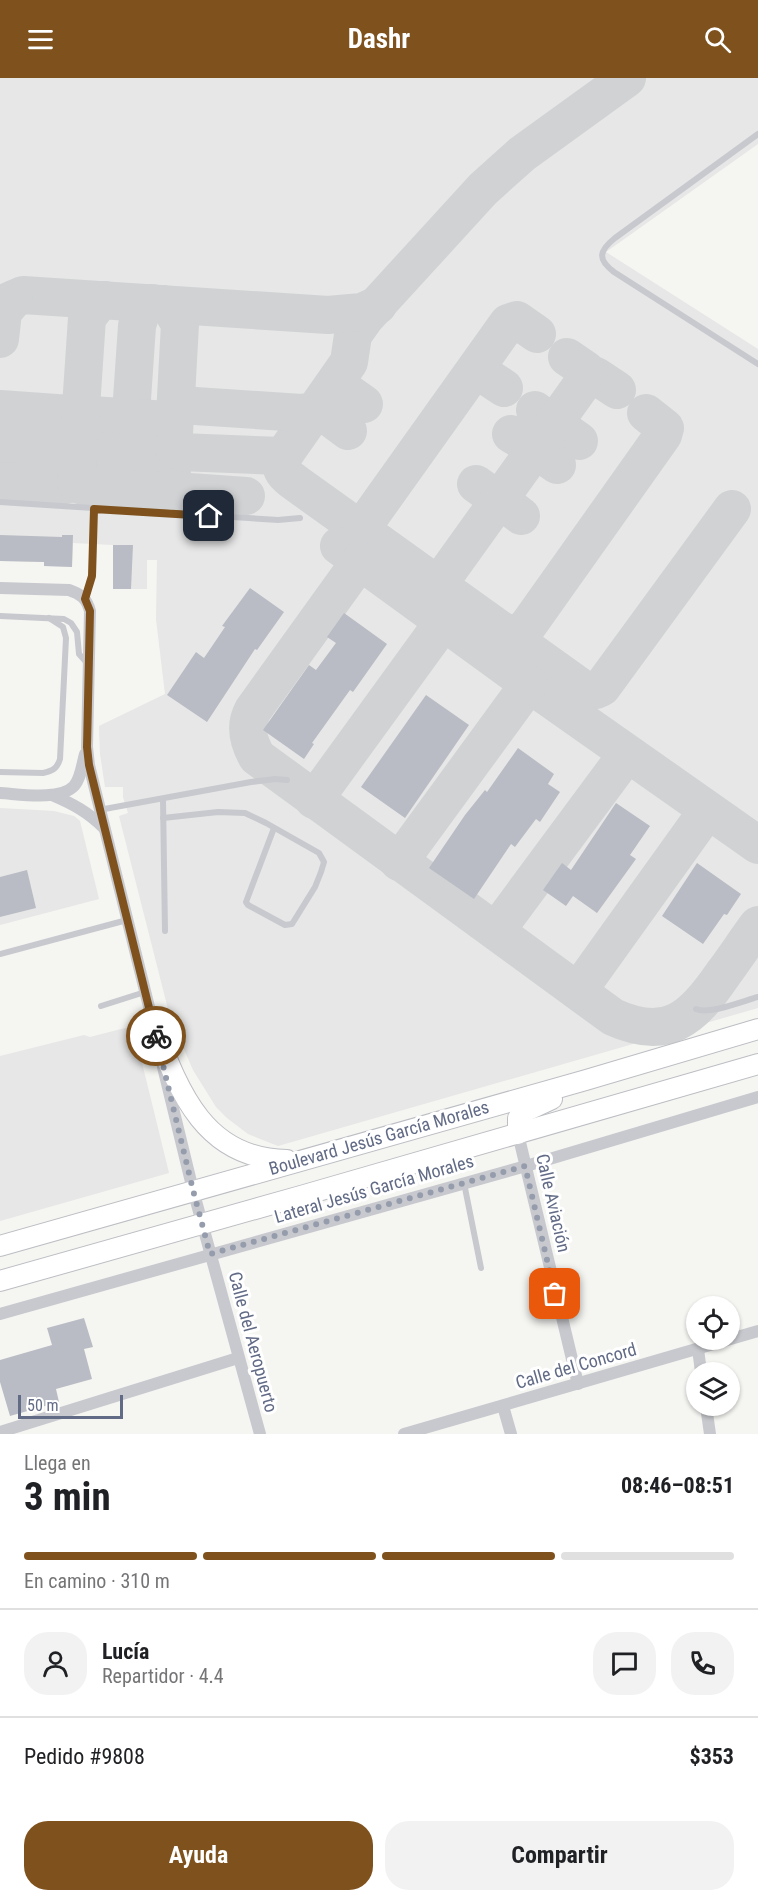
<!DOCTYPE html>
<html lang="es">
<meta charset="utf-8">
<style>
:root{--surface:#fff;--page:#f2f2f2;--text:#202124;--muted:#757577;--line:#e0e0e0;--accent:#7f521d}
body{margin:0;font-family:"Roboto Condensed",sans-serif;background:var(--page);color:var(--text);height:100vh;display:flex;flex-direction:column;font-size:22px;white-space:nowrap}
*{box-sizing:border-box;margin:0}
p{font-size:20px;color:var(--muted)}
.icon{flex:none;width:33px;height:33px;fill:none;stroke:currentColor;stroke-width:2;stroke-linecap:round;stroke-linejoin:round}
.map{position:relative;height:1356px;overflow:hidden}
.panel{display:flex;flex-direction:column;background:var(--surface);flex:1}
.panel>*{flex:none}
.buttons{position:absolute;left:686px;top:1218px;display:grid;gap:12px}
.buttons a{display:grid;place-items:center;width:54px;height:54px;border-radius:50%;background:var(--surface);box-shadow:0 2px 4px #0004;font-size:30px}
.scale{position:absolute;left:18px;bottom:15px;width:105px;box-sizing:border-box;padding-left:6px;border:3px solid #626b86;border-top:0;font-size:16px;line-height:21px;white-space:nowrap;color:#626b86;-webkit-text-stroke:4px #fff;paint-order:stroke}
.pin{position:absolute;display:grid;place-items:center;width:51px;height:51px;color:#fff;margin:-26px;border-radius:12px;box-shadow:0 3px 9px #0006}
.courier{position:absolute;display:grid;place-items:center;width:60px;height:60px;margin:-30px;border:4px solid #7f521d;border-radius:50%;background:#fff;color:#222;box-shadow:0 2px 8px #0007}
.head em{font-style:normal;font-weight:700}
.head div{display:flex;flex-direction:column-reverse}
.head{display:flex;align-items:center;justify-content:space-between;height:102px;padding:0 24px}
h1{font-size:39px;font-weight:700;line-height:45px}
.bar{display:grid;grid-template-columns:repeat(4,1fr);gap:9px 6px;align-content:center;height:72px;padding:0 24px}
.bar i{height:8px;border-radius:4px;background:var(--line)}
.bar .selected{background:var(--accent)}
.bar p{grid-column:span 4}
.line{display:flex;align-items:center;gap:15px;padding:0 24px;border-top:2px solid var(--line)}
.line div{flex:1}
.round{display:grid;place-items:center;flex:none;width:63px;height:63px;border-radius:24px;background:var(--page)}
.action{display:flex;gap:12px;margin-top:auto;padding:12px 24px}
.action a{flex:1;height:69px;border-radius:24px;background:var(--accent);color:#fff;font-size:24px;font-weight:700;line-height:69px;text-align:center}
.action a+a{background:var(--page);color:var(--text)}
header{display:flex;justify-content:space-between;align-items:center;height:78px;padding:0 24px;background:var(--accent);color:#fff;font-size:27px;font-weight:700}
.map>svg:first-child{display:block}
.built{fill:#e6e7e6}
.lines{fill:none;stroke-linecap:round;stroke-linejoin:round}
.taxiway{stroke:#d0d2d4;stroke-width:38}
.building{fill:#b9bcc4}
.primary-casing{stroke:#bcbec3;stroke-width:22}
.lane{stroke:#c8c9ce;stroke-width:6}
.street{stroke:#c8c9ce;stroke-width:12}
.primary{stroke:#fff;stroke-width:20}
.done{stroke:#959cac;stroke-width:6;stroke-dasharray:0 10.8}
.route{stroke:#7f521d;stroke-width:8}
.labels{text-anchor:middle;stroke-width:6;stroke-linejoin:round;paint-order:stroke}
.street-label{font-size:18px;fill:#626b86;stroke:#fff}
</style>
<header><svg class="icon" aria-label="menu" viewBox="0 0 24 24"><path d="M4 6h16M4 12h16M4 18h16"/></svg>Dashr<svg class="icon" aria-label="search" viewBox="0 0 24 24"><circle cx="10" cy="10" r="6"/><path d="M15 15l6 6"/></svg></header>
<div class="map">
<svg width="758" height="1356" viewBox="0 0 758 1356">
<rect width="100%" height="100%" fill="#f5f6f2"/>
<!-- built -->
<g class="built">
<polygon points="0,0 758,0 758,66 606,174 758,271 758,930 278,1068 248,1056 227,1040 216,1029 193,992 170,939 119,738 128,735 123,719 123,709 105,709 100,676 99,648 165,616 156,541 157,482 147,482 147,511 113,511 113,467 73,465 72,489 44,488 44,484 0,483"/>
<polygon points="0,730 54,733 74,738 80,743 99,821 0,847"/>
<polygon points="133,948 169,1095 0,1143 0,978 84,957 90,959"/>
</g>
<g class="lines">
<!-- taxiway -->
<g class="taxiway">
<path d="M 627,0 L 522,76 L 483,111 L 365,240 L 353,257 L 349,284 L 284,377 C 276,391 287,399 297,406 L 579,608 C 587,613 595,614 602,609 L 732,431"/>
<polyline points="163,226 171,231 180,246 171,410"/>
<polyline points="0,227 23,217 328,237 362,234 378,227"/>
<polyline points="0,261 3,234 14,221"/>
<polyline points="480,294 504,310"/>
<polyline points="588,298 596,298 617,312"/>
<polyline points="338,301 340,309 364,326"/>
<polyline points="132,321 137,248 142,231 152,225"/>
<polyline points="176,324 180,327 301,335 321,333"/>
<polyline points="320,327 321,333 348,353"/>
<polyline points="0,331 70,336 77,335 81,331 84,335 91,337 168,342 175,337"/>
<polyline points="535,332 548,342 551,350 559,349 579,363"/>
<polyline points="511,356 531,368 532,376 540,375 557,387"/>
<polyline points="0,368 67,372 74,371 79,365 80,370 84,372 167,377 173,372"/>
<polyline points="173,368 176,372 180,374 282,378"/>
<polyline points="0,403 64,407 76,404"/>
<polyline points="76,404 87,240 97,227 105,222"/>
<polyline points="76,404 77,406 83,408 164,413 171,410 175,413 246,418"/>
<polyline points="476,406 494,419 503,417 504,425 521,438"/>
<polyline points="371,459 367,452 369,440 508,245 517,242 537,256"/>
<polyline points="339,468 529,606 758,767"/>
<path d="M 360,483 L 253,632 C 244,648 248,663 257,679 L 613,939 C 668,964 693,940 723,896 C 735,880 746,863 758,847"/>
<polyline points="448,514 444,505 446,496 588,298 586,292 567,279"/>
<polyline points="506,555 520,556 529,546 663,357 665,350 646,335"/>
<polyline points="314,722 444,543"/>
<polyline points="399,784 529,606"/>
<polyline points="496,853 627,676"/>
<polyline points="578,913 707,733"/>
</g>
</g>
<!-- building -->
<g class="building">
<polygon points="0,457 62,459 62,457 73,457 72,489 44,488 44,484 0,483"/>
<polygon points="113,467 133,467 131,511 113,511"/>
<polygon points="250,510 284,534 257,572 255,571 207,644 167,617 196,574 204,580 225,549 222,548"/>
<polygon points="344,535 387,566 353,614 350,612 312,665 314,666 304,681 263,652 309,587 316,592 336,565 327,559"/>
<polygon points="426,617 469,647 405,740 361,709"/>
<polygon points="518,670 554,696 548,706 560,714 540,744 536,741 515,769 511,766 474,821 429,790 465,737 485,712 487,714"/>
<polygon points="616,725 650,748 630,777 636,781 597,835 573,818 566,828 543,812 562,785 571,792"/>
<polygon points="697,785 741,816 727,837 724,836 703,866 662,838"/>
<polygon points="27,792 36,830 0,839 0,799"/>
<polygon points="84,1240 93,1269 84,1271 92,1301 56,1311 59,1324 10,1338 0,1304 0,1282 52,1267 47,1250"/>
</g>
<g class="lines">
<!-- primary casing -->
<g class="primary-casing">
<g id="primary">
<path d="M 152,943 C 178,1010 202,1081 287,1082"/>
<polyline points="518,1056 518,1040 522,1035 552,1021"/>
<polyline points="0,1168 586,1002 758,951"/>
<path d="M 0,1203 C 253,1132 506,1060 758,986"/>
</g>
</g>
<!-- lane -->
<g class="lane">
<path d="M 758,56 L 615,160 C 599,173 597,181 614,194 L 758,286"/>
<polyline points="0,424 278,442 300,440"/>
<polyline points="85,521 92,498 94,431"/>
<polyline points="0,538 64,541 71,545 77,554 79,576 87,585"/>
<path d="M 0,694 L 43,695 C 52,693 57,691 60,681 L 66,560 L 63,549 L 49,540"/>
<polyline points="163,722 165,853"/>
<polyline points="99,732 251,704 275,701 287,702"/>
<polyline points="163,740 218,734 245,735 266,745 319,775 324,784 321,794 315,809 292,846 285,847 248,827 246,824 274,750"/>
<polyline points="0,876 127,842"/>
<polyline points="101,928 145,914"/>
<path d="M 696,931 C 709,937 743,923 758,919"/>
<polyline points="464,1105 481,1190"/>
</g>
<!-- street -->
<g class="street">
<path d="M 0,510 L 69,512 C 81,516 87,521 90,533 L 87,669 L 89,687 L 154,949"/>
<path d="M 0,715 C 19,716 60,723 74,708 C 81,700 82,686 85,676"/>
<path d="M 52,717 C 73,726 88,734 104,750"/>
<polyline points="163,989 193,1112 260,1356"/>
<polyline points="518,1056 578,1306"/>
<polyline points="0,1236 526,1088 758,1019"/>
<polyline points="698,1271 701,1294"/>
<polyline points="503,1328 511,1356"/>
<polyline points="706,1328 710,1356"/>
<polyline points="0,1354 238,1280"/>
<polyline points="404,1356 758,1253"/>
</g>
<!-- primary -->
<use href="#primary" class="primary"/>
</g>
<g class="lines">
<!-- done -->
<polyline class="done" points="156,958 193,1112 210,1176 525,1088 555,1216"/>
<!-- route -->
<polyline class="route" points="156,958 89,687 87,669 90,533 85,521 92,498 94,431 209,438"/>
</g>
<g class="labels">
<!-- street labels -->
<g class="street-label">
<text transform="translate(379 1060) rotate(-16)" y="6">Boulevard Jesús García Morales</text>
<text transform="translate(374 1111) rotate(-16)" y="6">Lateral Jesús García Morales</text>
<text transform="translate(553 1125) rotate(77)" y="6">Calle Aviación</text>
<text transform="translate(253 1264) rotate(75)" y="6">Calle del Aeropuerto</text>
<text transform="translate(576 1288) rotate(-16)" y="6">Calle del Concord</text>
</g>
</g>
</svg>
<div class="buttons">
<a><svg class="icon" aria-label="locate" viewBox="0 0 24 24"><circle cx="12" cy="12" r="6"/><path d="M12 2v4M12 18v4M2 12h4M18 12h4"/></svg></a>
<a><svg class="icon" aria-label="layers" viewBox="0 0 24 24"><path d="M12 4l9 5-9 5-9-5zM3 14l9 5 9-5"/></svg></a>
</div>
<div class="scale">50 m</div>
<div class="pin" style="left:555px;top:1216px;background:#ea580c"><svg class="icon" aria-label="bag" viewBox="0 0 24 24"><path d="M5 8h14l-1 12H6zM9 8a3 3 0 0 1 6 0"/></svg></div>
<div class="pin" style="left:209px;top:438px;background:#1f2937"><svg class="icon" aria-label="home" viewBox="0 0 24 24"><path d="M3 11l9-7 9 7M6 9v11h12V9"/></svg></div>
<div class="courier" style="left:156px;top:958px"><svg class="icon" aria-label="bike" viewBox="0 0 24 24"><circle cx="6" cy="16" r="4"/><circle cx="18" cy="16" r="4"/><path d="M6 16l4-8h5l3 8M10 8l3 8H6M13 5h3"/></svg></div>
</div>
<section class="panel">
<div class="head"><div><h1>3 min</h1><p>Llega en</p></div><em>08:46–08:51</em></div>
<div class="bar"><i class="selected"></i><i class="selected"></i><i class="selected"></i><i></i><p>En camino · 310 m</p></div>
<div class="line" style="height:108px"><a class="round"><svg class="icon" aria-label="person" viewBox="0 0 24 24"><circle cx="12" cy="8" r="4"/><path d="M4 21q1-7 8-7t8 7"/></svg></a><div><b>Lucía</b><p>Repartidor · 4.4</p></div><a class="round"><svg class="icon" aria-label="chat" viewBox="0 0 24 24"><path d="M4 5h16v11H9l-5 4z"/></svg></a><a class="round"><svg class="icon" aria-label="phone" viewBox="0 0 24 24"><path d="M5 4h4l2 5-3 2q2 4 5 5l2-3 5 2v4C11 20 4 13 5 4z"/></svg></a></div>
<div class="line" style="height:78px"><div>Pedido #9808</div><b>$353</b></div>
<div class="action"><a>Ayuda</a><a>Compartir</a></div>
</section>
